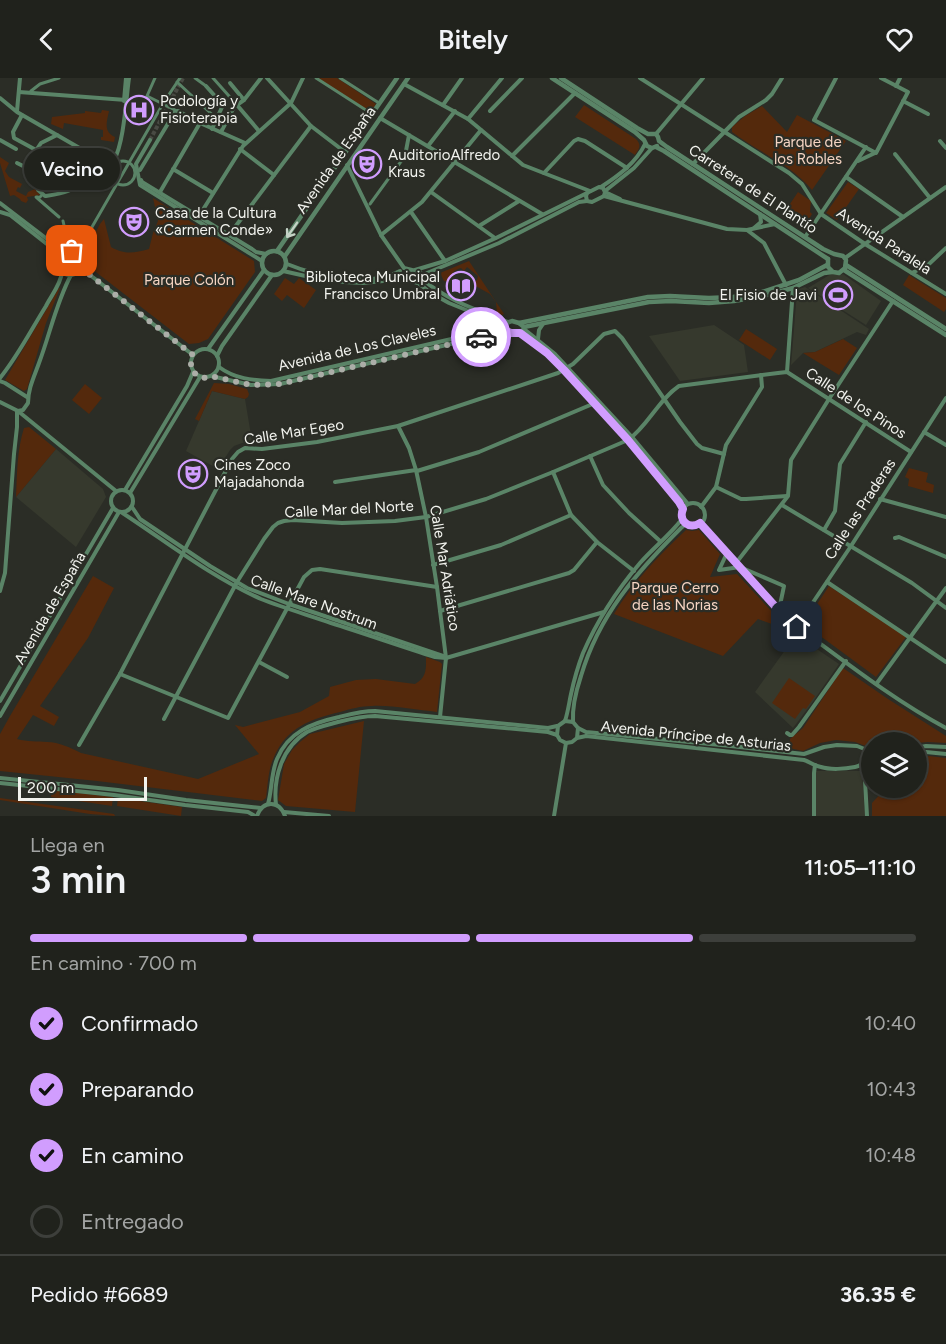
<!DOCTYPE html>
<html lang="es">
<meta charset="utf-8">
<style>
:root{--surface:#20221c;--page:#2d2f29;--text:#f1f3f6;--muted:#a2a4a3;--line:#3d3f3b;--accent:#d19dfe}
body{margin:0;font-family:Figtree,sans-serif;background:var(--page);color:var(--text);height:100vh;display:flex;flex-direction:column;font-size:22px;white-space:nowrap}
*{box-sizing:border-box;margin:0}
p{font-size:20px;color:var(--muted)}
.icon{flex:none;width:33px;height:33px;fill:none;stroke:currentColor;stroke-width:2;stroke-linecap:round;stroke-linejoin:round}
.map{position:relative;height:738px;overflow:hidden}
.details{display:flex;flex-direction:column;background:var(--surface);flex:1}
.details>*{flex:none}
.tools{position:absolute;left:861px;top:654px;display:grid;gap:12px}
.tools a{display:grid;place-items:center;width:66px;height:66px;border-radius:50%;background:var(--surface);box-shadow:0 2px 4px #0004,0 0 0 2px var(--line);font-size:30px}
.scale{position:absolute;left:18px;bottom:15px;width:129px;box-sizing:border-box;padding-left:6px;border:3px solid #f2f3ee;border-top:0;font-size:16px;line-height:21px;white-space:nowrap;color:#f2f3ee;-webkit-text-stroke:4px #2b2d26;paint-order:stroke}
.pin{position:absolute;display:grid;place-items:center;width:51px;height:51px;color:#fff;margin:-26px;border-radius:12px;box-shadow:0 3px 9px #0006}
.courier{position:absolute;display:grid;place-items:center;width:60px;height:60px;margin:-30px;border:4px solid #d19dfe;border-radius:50%;background:#fff;color:#222;box-shadow:0 2px 8px #0007}
.bubble{position:absolute;height:42px;border-radius:21px;background:var(--surface);box-shadow:0 2px 4px #0004,0 0 0 2px var(--line);font-size:20px;font-weight:600;line-height:42px;text-align:center}
.overview em{font-style:normal;font-weight:600}
.overview div{display:flex;flex-direction:column-reverse}
.overview{display:flex;align-items:center;justify-content:space-between;height:102px;padding:0 30px}
h1{font-size:39px;font-weight:600;line-height:45px}
.bar{display:grid;grid-template-columns:repeat(4,1fr);gap:9px 6px;align-content:center;height:72px;padding:0 30px}
.bar i{height:8px;border-radius:4px;background:var(--line)}
.bar .active{background:var(--accent)}
.bar p{grid-column:span 4}
.line{display:flex;align-items:center;gap:15px;padding:0 30px;border-top:2px solid var(--line)}
.line div{flex:1}
ol{padding:0 30px;list-style:none}
li{display:flex;align-items:center;gap:18px;height:66px}
li p{margin-inline-start:auto}
li .icon{padding:6px;border-radius:50%;background:var(--accent);color:#111;stroke-width:4}
li:last-child{color:var(--muted)}
li i{width:33px;height:33px;border:3px solid var(--line);border-radius:50%}
header{display:flex;justify-content:space-between;align-items:center;height:78px;padding:0 30px;background:var(--surface);font-size:27px;font-weight:600}
.map>svg:first-child{display:block}
.built{fill:#36392d}
.green{fill:#54290c}
.lines{fill:none;stroke-linecap:round;stroke-linejoin:round}
.minor-tunnel{stroke:#494b44;stroke-width:4;stroke-dasharray:4 2;stroke-linecap:butt}
.pedestrian{stroke:#5a8467;stroke-width:3}
.minor{stroke:#5a8467;stroke-width:4}
.tertiary{stroke:#5a8467;stroke-width:4.5}
.oneway{stroke:#c4d2c6}
.done{stroke:#acaea8;stroke-width:6;stroke-dasharray:0 10.8}
.route{stroke:#d19dfe;stroke-width:8}
.labels{text-anchor:middle;stroke-width:4.5;stroke-linejoin:round;paint-order:stroke}
.poi-label{font-size:15px;fill:#f2f3ee;stroke:#2b2d26;text-anchor:start}
.park-label{font-size:15px;fill:#f5d4c2;stroke:#2b2d26}
.street-label{font-size:15px;fill:#f2f3ee;stroke:#2b2d26}
</style>
<header><svg class="icon" aria-label="back" viewBox="0 0 24 24"><path d="M15 5l-7 7 7 7"/></svg>Bitely<svg class="icon" aria-label="heart" viewBox="0 0 24 24"><path d="M12 20l-8-8c-3-5 5-10 8-4 3-6 11-1 8 4z"/></svg></header>
<div class="map">
<svg width="946" height="738" viewBox="0 0 946 738">
<rect width="100%" height="100%" fill="#2b2d26"/>
<!-- built -->
<g class="built">
<polygon points="831,196 840,197 843,196 881,223 866,247 808,210"/>
<polygon points="805,209 869,251 866,257 857,254 815,274 803,275 791,287 797,214 799,211"/>
<polygon points="714,247 744,267 748,294 680,303 649,258"/>
<polygon points="212,313 245,321 252,363 245,364 234,368 230,372 218,391 186,373"/>
<polygon points="56,371 103,411 106,419 76,469 16,419"/>
<polygon points="796,557 839,586 812,625 793,650 755,614"/>
<polygon points="816,693 862,693 865,738 816,738"/>
</g>
<!-- green -->
<g class="green">
<polygon points="318,0 337,0 376,26 371,34"/>
<path d="M 584,27 L 636,61 C 642,67 639,71 635,77 L 575,39 Z"/>
<path d="M 762,28 L 787,54 L 797,37 L 846,63 L 812,112 C 792,87 758,74 732,54 L 732,49 L 745,38 Z"/>
<path d="M 102,32 L 109,33 C 107,43 103,54 115,59 L 114,64 L 101,62 L 101,59 L 103,59 L 103,52 L 64,45 L 63,51 L 51,46 L 52,39 L 85,35 L 85,33 L 101,35 Z"/>
<polygon points="0,79 9,85 5,93 9,99 22,106 20,110 18,109 16,113 26,118 28,114 35,111 40,117 27,119 28,122 26,125 21,123 20,121 14,117 10,118 0,85"/>
<polygon points="848,104 859,111 837,142 826,135"/>
<polygon points="798,114 811,123 810,134 812,136 806,146 786,132"/>
<path d="M 153,120 L 254,183 L 255,194 L 208,261 L 199,265 L 189,266 L 88,188 L 84,176 L 100,146 L 104,141 L 111,169 C 125,177 134,175 149,171 L 153,155 L 158,143 Z"/>
<path d="M 469,183 L 504,236 L 502,237 L 497,235 L 496,224 L 490,216 L 472,206 L 477,202 L 478,198 L 467,189 L 464,193 L 461,190 C 454,192 450,196 449,204 L 444,203 L 440,195 Z"/>
<polygon points="909,197 946,220 946,231 944,234 903,207"/>
<polygon points="285,200 294,206 299,200 316,212 304,230 287,217 282,223 274,216"/>
<polygon points="59,210 60,210 46,245 27,311 24,313 5,302"/>
<polygon points="746,251 777,271 770,282 739,262"/>
<polygon points="843,261 857,270 839,297 803,275 815,274"/>
<polygon points="214,305 229,306 247,311 249,316 248,319 245,321 212,313 199,343 195,341"/>
<polygon points="85,306 102,320 89,336 72,322"/>
<path d="M 29,349 L 56,371 L 16,419 C 17,395 17,372 24,350 Z"/>
<polygon points="909,390 928,395 926,404 934,407 933,415 908,408 909,401 905,399"/>
<path d="M 686,452 L 692,453 L 699,452 L 720,476 L 710,499 L 737,496 L 789,552 L 758,541 L 723,578 L 614,536 C 633,504 659,477 686,452 Z"/>
<path d="M 93,498 L 114,510 L 88,560 L 40,628 L 59,639 L 54,648 L 33,637 L 17,661 C 28,664 37,663 47,664 C 59,664 71,670 81,675 L 198,701 L 259,676 L 235,647 L 243,649 L 300,634 L 329,618 L 330,609 L 356,602 L 376,601 L 415,606 C 427,599 426,591 426,579 L 440,584 L 442,586 L 437,634 C 417,632 392,627 372,628 C 361,628 350,631 340,634 C 311,641 287,649 274,679 C 268,692 268,706 266,720 L 262,723 L 97,703 L 0,693 L 0,656 L 10,638 Z"/>
<polygon points="829,508 906,559 876,599 804,546"/>
<polygon points="843,590 888,621 946,658 946,665 928,664 917,665 872,664 871,670 855,664 836,662 820,665 803,673 789,670 790,661 803,650"/>
<polygon points="789,600 815,618 806,631 803,630 795,641 772,625"/>
<polygon points="364,643 355,734 286,728 278,722 284,686 292,672 300,664 310,656"/>
<polygon points="929,678 946,680 946,738 872,738 872,725 886,710 916,710 917,679"/>
<polygon points="52,712 113,719 112,728 51,719"/>
<polygon points="0,720 114,736 115,738 90,736 0,722"/>
<polygon points="118,720 182,729 181,738 117,728"/>
</g>
<g class="lines">
<!-- minor-tunnel -->
<polyline class="minor-tunnel" points="150,62 183,0"/>
<!-- pedestrian -->
<g class="pedestrian">
<polyline points="155,0 147,18 177,33"/>
<polyline points="195,0 206,8"/>
<polyline points="213,0 237,27"/>
<polyline points="316,0 372,36"/>
<polyline points="340,0 379,25"/>
<polyline points="177,4 217,41"/>
<polyline points="31,13 40,6 59,0"/>
<circle cx="123" cy="95" r="12"/>
<polyline points="38,119 36,119 59,139"/>
<polyline points="40,119 41,118"/>
<polyline points="370,126 405,78"/>
<polyline points="63,143 69,169"/>
<polyline points="77,175 164,24 180,0"/>
</g>
<!-- minor -->
<g class="minor">
<polyline points="267,0 311,48 345,74"/>
<polyline points="640,0 789,95 802,106 821,136 865,166 946,216"/>
<polyline points="836,0 814,42 876,75 908,14 881,0"/>
<polyline points="230,5 244,22"/>
<polyline points="404,6 468,41 523,87 590,113"/>
<polyline points="206,8 223,27 212,51"/>
<polyline points="896,8 900,0"/>
<polyline points="19,14 126,22"/>
<polyline points="0,20 17,34 109,87"/>
<polyline points="124,23 126,0"/>
<polyline points="903,23 928,36"/>
<polyline points="237,27 259,53"/>
<polyline points="443,27 462,0"/>
<polyline points="17,33 20,0"/>
<polyline points="490,33 522,0"/>
<polyline points="22,37 13,54 14,60 36,72"/>
<polyline points="380,40 542,136"/>
<polyline points="468,41 502,0"/>
<polyline points="221,54 234,29 244,22 261,0"/>
<polyline points="656,56 703,0"/>
<path d="M 57,57 L 41,65 L 33,77 L 33,93 L 38,112 L 45,118 C 52,117 61,116 68,113 C 78,109 109,91 114,82 C 124,65 126,21 129,0"/>
<polyline points="0,62 16,71"/>
<polyline points="150,62 136,86 140,107 262,183"/>
<polyline points="940,63 946,70"/>
<polyline points="428,68 455,33"/>
<polyline points="240,71 274,97"/>
<polyline points="895,76 930,120"/>
<polyline points="405,78 409,57"/>
<polyline points="512,78 575,15"/>
<polyline points="858,83 875,75"/>
<polyline points="17,85 33,93 63,87 75,68"/>
<polyline points="693,86 739,39 766,22 772,16 782,0"/>
<polyline points="347,87 381,157 404,190 420,194 423,198"/>
<polyline points="173,91 213,115"/>
<polyline points="140,92 175,34 178,33 200,45 245,65"/>
<polyline points="544,95 574,63 578,61 585,63 627,90"/>
<polyline points="846,99 903,139"/>
<polyline points="141,102 142,104 252,171 256,174 266,176"/>
<polygon points="599,109 603,110 605,114 604,118 592,124 587,123 586,118 587,115"/>
<path d="M 601,109 C 618,98 636,85 645,66"/>
<polyline points="605,113 634,90 652,70"/>
<polyline points="160,114 200,45"/>
<polyline points="431,114 495,160"/>
<polyline points="605,114 620,121"/>
<polyline points="604,118 727,151 747,152 775,146"/>
<polyline points="0,125 64,174"/>
<polyline points="0,134 10,137 57,174 60,179"/>
<polyline points="411,134 445,183"/>
<polyline points="199,138 243,68 291,25 303,0"/>
<polyline points="479,148 519,123"/>
<polyline points="754,150 761,144 760,136"/>
<polyline points="747,152 764,165 786,207"/>
<polyline points="229,157 311,48"/>
<polyline points="381,157 422,124 481,52"/>
<polyline points="805,159 866,69"/>
<circle cx="70" cy="185" r="12"/>
<polyline points="845,180 946,109"/>
<path d="M 287,186 C 316,198 370,210 400,193"/>
<polyline points="81,190 193,277"/>
<polyline points="415,192 445,183 496,160 587,115"/>
<polyline points="283,193 319,201 344,204 363,205 403,201 418,205 431,215 449,225 503,247"/>
<polyline points="912,195 929,186 946,170"/>
<path d="M 422,201 C 448,223 477,232 508,244"/>
<polyline points="418,205 421,204 423,198 427,195 499,165 579,124 587,123"/>
<path d="M 479,238 C 484,244 483,248 479,254"/>
<polyline points="524,251 555,276 632,359 688,426"/>
<polyline points="520,255 547,275 564,292 628,362 679,424 683,431"/>
<polyline points="538,261 539,252 543,246"/>
<circle cx="205" cy="285" r="14"/>
<polyline points="208,271 264,192"/>
<polyline points="217,278 222,268 272,197"/>
<path d="M 219,289 C 235,301 252,302 271,303 L 503,249"/>
<polyline points="787,294 793,210"/>
<polyline points="211,298 251,307 280,306 506,253"/>
<path d="M 0,300 C 18,278 31,252 46,228 C 51,218 61,206 62,194"/>
<polyline points="0,303 5,305 27,319"/>
<polyline points="0,324 18,333 116,413"/>
<path d="M 18,333 L 23,332 L 28,325 C 28,311 34,299 39,285 C 50,256 56,225 71,197"/>
<polyline points="398,348 409,370 416,392 426,439 437,509 446,580 440,639"/>
<polyline points="924,354 946,367"/>
<polyline points="590,378 603,407 629,435 660,463"/>
<polyline points="417,393 479,374 595,325"/>
<polyline points="553,394 571,437 597,464 634,493"/>
<polyline points="335,404 416,392"/>
<polyline points="716,409 741,421 746,421 787,418"/>
<circle cx="122" cy="423" r="11"/>
<polyline points="125,412 187,308 193,294"/>
<polyline points="130,415 200,299"/>
<polyline points="880,421 946,439"/>
<circle cx="693" cy="437" r="12"/>
<polyline points="782,427 912,505 946,530"/>
<polyline points="132,429 140,441 210,488 247,510 289,526 443,578"/>
<polyline points="701,429 716,409 726,367 762,309 761,297"/>
<path d="M 121,434 C 167,464 211,499 261,521 C 284,530 308,537 331,545 C 366,556 400,568 435,579 L 446,580 L 604,534"/>
<path d="M 700,445 L 792,547 L 803,553 C 848,586 897,624 946,650"/>
<polyline points="824,452 835,433 840,386 866,344"/>
<polyline points="895,460 899,459 946,479"/>
<polyline points="727,475 719,492 740,489 784,508 779,532"/>
<polyline points="736,485 788,418 791,382 829,321 893,223"/>
<polyline points="433,487 501,467 571,437"/>
<polyline points="827,504 946,584"/>
<polyline points="0,513 5,495 14,376 17,349 17,333"/>
<polyline points="440,533 569,495 574,492 597,464"/>
<polyline points="793,554 851,468 946,320"/>
<polyline points="259,584 287,599"/>
<polyline points="120,596 228,640 304,499 312,492 320,491 437,509"/>
<polyline points="877,605 946,510"/>
<polyline points="0,623 113,430"/>
<polyline points="0,638 119,434"/>
<path d="M 164,641 L 237,504 L 264,461 L 273,449 L 278,445 L 284,443 L 293,442 L 342,445 L 395,443 L 426,439 L 486,421 L 553,394 L 628,362 C 648,348 658,322 679,308 L 778,295 L 787,294 L 911,374"/>
<path d="M 565,643 C 568,634 569,625 571,616 C 574,602 578,588 583,575 C 597,543 617,512 640,485 C 653,470 670,457 682,441"/>
<path d="M 573,644 C 572,628 576,613 581,598 C 599,537 636,495 681,450 L 686,446"/>
<polyline points="578,650 586,654 731,668 804,676 824,669 837,667 857,668 872,674"/>
<polyline points="787,655 790,657 792,657 799,649 846,583"/>
<path d="M 577,660 L 578,650 L 573,644 L 565,643 L 558,648 L 557,657 L 560,662 L 566,665 L 572,664 L 577,660 L 586,658 L 804,682 C 810,684 815,688 821,689 C 830,692 845,691 855,689 C 861,688 865,683 872,681"/>
<polyline points="79,667 120,596 232,381 238,374 245,370 262,371 317,364 398,348 558,295 573,286 604,256 615,253 622,260 680,344 697,366 702,370 724,376"/>
<polyline points="916,670 926,668 946,669"/>
<polyline points="916,675 926,674 946,676"/>
<polyline points="864,685 867,738"/>
<polyline points="0,700 118,712 186,722 261,730"/>
<polyline points="0,705 114,717 185,727 248,734 255,738"/>
<path d="M 268,726 C 272,712 271,695 277,681 C 288,654 312,645 339,639 C 351,636 362,633 375,633 L 548,650 L 557,648"/>
<path d="M 276,727 C 273,700 282,669 307,654 C 317,649 327,647 338,644 C 350,641 362,638 375,638 L 548,654 L 557,657"/>
<polyline points="284,734 329,738"/>
<path d="M 257,738 C 263,722 279,722 285,738"/>
<polyline points="554,738 566,665"/>
<polyline points="814,738 814,695 815,687"/>
</g>
<!-- tertiary -->
<g class="tertiary">
<polyline points="552,0 635,54 644,62 647,68 652,70 657,68"/>
<polyline points="561,0 637,50 648,56 656,56 658,59 659,63 667,69 823,171 834,176 843,178 846,182 845,190 839,195 833,194 828,189 828,181"/>
<polyline points="656,69 664,73 828,181"/>
<circle cx="274" cy="185" r="12"/>
<polyline points="277,173 397,0"/>
<polyline points="285,178 408,0"/>
<polyline points="846,187 946,251"/>
<polyline points="844,192 946,257"/>
<polygon points="512,243 519,245 524,249 523,253 515,256 507,254 503,249 504,246"/>
<polyline points="519,245 648,219 670,218 709,220 733,219 762,214 799,202 827,187"/>
<polyline points="524,249 649,224 671,223 709,225 734,223 763,218 793,210 824,195 832,194"/>
</g>
</g>
<!-- one-way arrows -->
<defs><path id="oneway-shaft" d="M-6 0H5M1.5-3L5.5 0L1.5 3" fill="none" stroke-width="1.6" stroke-linecap="round" stroke-linejoin="round" transform="scale(1.5)"/></defs>
<use class="oneway" href="#oneway-shaft" transform="translate(292 152) rotate(125)"/>
<g class="lines">
<!-- done -->
<path class="done" d="M 72,173 C 80,176 83,182 81,190 L 193,277 L 191,281 L 191,290 L 193,294 L 200,299 L 204,300 L 211,298 L 251,307 L 280,306 L 481,259"/>
<!-- route -->
<path class="route" d="M 481,259 L 506,253 L 511,255 L 520,255 L 547,275 L 564,292 L 628,362 L 679,424 L 683,431 C 678,443 689,452 700,445 L 792,547 L 797,549"/>
</g>
<!-- icons -->
<defs>
<g id="hospital-ring" transform="scale(1.5)"><circle r="9.5" fill="#2b2d26" stroke="#d19dfe" stroke-width="1.5"/><path d="M-5-5h3v3.5h4V-5h3V5h-3V1.5h-4V5h-3Z" fill="#d19dfe"/></g>
<g id="theatre-ring" transform="scale(1.5)"><circle r="9.5" fill="#2b2d26" stroke="#d19dfe" stroke-width="1.5"/><path d="M-5-5.5Q0-4 5-5.5V0Q5 5 0 6Q-5 5-5 0ZM-3.3-2.5H-1v1.5H-3.3ZM1-2.5H3.3v1.5H1ZM-2.8 1Q0 5.5 2.8 1Z" fill="#d19dfe"/></g>
<g id="library-ring" transform="scale(1.5)"><circle r="9.5" fill="#2b2d26" stroke="#d19dfe" stroke-width="1.5"/><path d="M-6-4Q-3-5.5-.7-3.5V5Q-3 3-6 4ZM6-4Q3-5.5 .7-3.5V5Q3 3 6 4Z" fill="#d19dfe"/></g>
<g id="stadium-ring" transform="scale(1.5)"><circle r="9.5" fill="#2b2d26" stroke="#d19dfe" stroke-width="1.5"/><path d="M0-5a6.5 5 0 1 0 0 10a6.5 5 0 1 0 0-10ZM-3.5-1.8h7v3.6h-7Z" fill="#d19dfe"/></g>
</defs>
<g fill-rule="evenodd">
<use href="#hospital-ring" x="139" y="32"/>
<use href="#theatre-ring" x="367" y="86"/>
<use href="#theatre-ring" x="134" y="144"/>
<use href="#library-ring" x="461" y="208"/>
<use href="#stadium-ring" x="838" y="217"/>
<use href="#theatre-ring" x="193" y="396"/>
</g>
<g class="labels">
<!-- poi labels -->
<g class="poi-label">
<text x="160" y="28">Podología y<tspan x="160" dy="17">Fisioterapia</tspan></text>
<text x="388" y="82">AuditorioAlfredo<tspan x="388" dy="17">Kraus</tspan></text>
<text x="155" y="140">Casa de la Cultura<tspan x="155" dy="17">«Carmen Conde»</tspan></text>
<text x="440" y="204" text-anchor="end">Biblioteca Municipal<tspan x="440" dy="17">Francisco Umbral</tspan></text>
<text x="817" y="222" text-anchor="end">El Fisio de Javi</text>
<text x="214" y="392">Cines Zoco<tspan x="214" dy="17">Majadahonda</tspan></text>
</g>
<!-- park labels -->
<g class="park-label">
<text x="808" y="69">Parque de<tspan x="808" dy="17">los Robles</tspan></text>
<text x="189" y="207">Parque Colón</text>
<text x="675" y="515">Parque Cerro<tspan x="675" dy="17">de las Norias</tspan></text>
</g>
<!-- street labels -->
<g class="street-label">
<text transform="translate(336 82) rotate(-55)" y="5">Avenida de España</text>
<text transform="translate(753 111) rotate(33)" y="5">Carretera de El Plantío</text>
<text transform="translate(884 163) rotate(33)" y="5">Avenida Paralela</text>
<text transform="translate(357 270) rotate(-13)" y="5">Avenida de Los Claveles</text>
<text transform="translate(856 325) rotate(33)" y="5">Calle de los Pinos</text>
<text transform="translate(294 354) rotate(-9)" y="5">Calle Mar Egeo</text>
<text transform="translate(349 431) rotate(-3)" y="5">Calle Mar del Norte</text>
<text transform="translate(860 431) rotate(-57)" y="5">Calle las Praderas</text>
<text transform="translate(445 490) rotate(81)" y="5">Calle Mar Adriático</text>
<text transform="translate(314 524) rotate(20)" y="5">Calle Mare Nostrum</text>
<text transform="translate(50 530) rotate(-60)" y="5">Avenida de España</text>
<text transform="translate(696 658) rotate(6)" y="5">Avenida Príncipe de Asturias</text>
</g>
</g>
</svg>
<div class="tools">
<a><svg class="icon" aria-label="layers" viewBox="0 0 24 24"><path d="M12 4l9 5-9 5-9-5zM3 14l9 5 9-5"/></svg></a>
</div>
<div class="scale">200 m</div>
<div class="pin" style="left:72px;top:173px;background:#ea580c"><svg class="icon" aria-label="bag" viewBox="0 0 24 24"><path d="M5 8h14l-1 12H6zM9 8a3 3 0 0 1 6 0"/></svg></div>
<div class="pin" style="left:797px;top:549px;background:#1f2937"><svg class="icon" aria-label="home" viewBox="0 0 24 24"><path d="M3 11l9-7 9 7M6 9v11h12V9"/></svg></div>
<div class="courier" style="left:481px;top:259px"><svg class="icon" aria-label="car" viewBox="0 0 24 24"><path d="M5 17H2v-5l4-1 3-4h7l3 4 3 1v5h-3M9 17h6M6 11h13"/><circle cx="7" cy="17" r="2"/><circle cx="17" cy="17" r="2"/></svg></div>
<div class="bubble" style="left:24px;top:70px;width:96px">Vecino</div>
</div>
<section class="details">
<div class="overview"><div><h1>3 min</h1><p>Llega en</p></div><em>11:05–11:10</em></div>
<div class="bar"><i class="active"></i><i class="active"></i><i class="active"></i><i></i><p>En camino · 700 m</p></div>
<ol>
<li><svg class="icon" aria-label="check" viewBox="0 0 24 24"><path d="M5 12l5 5 9-10"/></svg>Confirmado<p>10:40</p></li>
<li><svg class="icon" aria-label="check" viewBox="0 0 24 24"><path d="M5 12l5 5 9-10"/></svg>Preparando<p>10:43</p></li>
<li><svg class="icon" aria-label="check" viewBox="0 0 24 24"><path d="M5 12l5 5 9-10"/></svg>En camino<p>10:48</p></li>
<li><i></i>Entregado</li>
</ol>
<div class="line" style="height:78px"><div>Pedido #6689</div><b>36.35 €</b></div>
</section>
